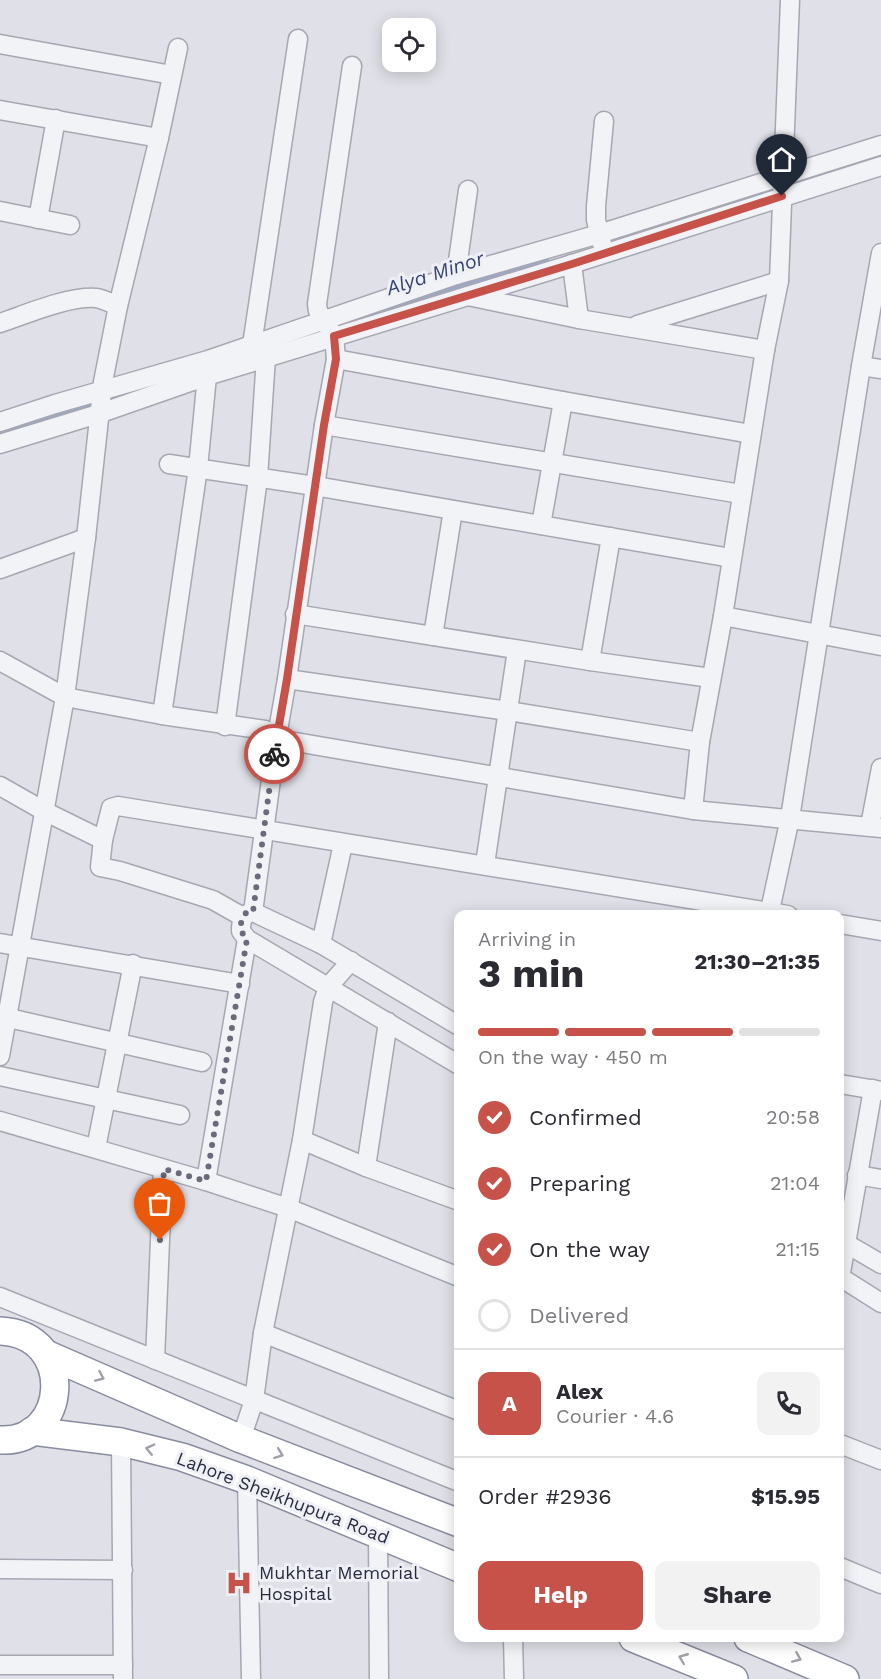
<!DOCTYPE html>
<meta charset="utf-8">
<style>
:root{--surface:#fff;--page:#f2f2f3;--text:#2b2b33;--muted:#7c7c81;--line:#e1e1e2;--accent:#c7524a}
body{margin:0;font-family:"Work Sans",sans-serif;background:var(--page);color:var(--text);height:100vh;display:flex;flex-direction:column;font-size:22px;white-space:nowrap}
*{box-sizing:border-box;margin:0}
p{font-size:20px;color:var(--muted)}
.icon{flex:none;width:33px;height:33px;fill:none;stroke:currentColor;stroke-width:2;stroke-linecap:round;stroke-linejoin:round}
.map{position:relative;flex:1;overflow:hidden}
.sheet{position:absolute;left:454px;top:910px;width:390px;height:732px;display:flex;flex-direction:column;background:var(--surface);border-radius:12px;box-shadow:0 3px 15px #0003}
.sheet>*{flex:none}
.tools{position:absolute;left:382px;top:18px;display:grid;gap:12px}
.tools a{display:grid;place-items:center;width:54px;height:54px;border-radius:12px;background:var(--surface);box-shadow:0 3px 15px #0003;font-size:30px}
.pin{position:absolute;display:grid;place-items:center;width:51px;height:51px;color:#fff;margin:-62px -26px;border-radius:50% 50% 50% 0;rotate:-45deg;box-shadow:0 0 6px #0007}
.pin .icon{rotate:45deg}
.courier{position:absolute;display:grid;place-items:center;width:60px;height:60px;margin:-30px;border:4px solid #c7524a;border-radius:50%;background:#fff;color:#222;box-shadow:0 2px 8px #0007}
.headline em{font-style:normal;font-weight:700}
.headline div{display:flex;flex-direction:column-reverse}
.headline{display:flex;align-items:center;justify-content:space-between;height:102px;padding:0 24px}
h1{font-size:39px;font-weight:700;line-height:45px}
.bar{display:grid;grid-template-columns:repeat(4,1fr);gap:9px 6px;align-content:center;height:72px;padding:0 24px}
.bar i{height:8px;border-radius:4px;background:var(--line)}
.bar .current{background:var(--accent)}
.bar p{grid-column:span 4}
.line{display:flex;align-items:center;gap:15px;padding:0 24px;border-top:2px solid var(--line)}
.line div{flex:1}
.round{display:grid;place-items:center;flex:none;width:63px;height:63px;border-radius:12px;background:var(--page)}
ol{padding:0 24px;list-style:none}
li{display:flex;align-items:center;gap:18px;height:66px}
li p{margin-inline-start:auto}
li .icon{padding:6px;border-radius:50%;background:var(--accent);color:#fff;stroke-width:4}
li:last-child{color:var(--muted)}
li i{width:33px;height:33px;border:3px solid var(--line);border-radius:50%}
.button{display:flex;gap:12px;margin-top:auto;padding:12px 24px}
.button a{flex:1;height:69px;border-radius:12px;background:var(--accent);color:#fff;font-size:24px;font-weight:700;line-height:69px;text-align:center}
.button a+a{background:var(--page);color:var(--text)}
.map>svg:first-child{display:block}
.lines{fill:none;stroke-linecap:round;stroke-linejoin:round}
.canal{stroke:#9ca8c6;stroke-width:14}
.minor-casing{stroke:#a5a7b2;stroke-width:21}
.highway-casing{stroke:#888c9e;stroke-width:30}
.minor{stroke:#f2f3f6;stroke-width:18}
.highway{stroke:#fff;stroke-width:27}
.oneway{stroke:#9fa0a8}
.done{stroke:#696b7a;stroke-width:6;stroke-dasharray:0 10.8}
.route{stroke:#c7524a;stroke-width:8}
.labels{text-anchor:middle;stroke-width:6;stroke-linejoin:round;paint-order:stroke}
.street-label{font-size:18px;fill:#292c3e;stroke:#eff0f6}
.poi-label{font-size:18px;fill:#292c3e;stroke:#eff0f6;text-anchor:start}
.water-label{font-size:20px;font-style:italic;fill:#354370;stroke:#eff0f6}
</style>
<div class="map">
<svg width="881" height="1679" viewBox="0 0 881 1679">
<rect width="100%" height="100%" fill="#e0e1e8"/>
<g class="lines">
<!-- canal -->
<g class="canal">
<polyline points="349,321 542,259"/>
<polyline points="0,432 107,398"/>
</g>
<!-- minor casing -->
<g class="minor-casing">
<g id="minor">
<polyline points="0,44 172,75"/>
<polyline points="0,110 159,138"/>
<polyline points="0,211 70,225"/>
<polyline points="38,219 56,119"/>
<polyline points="602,244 596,220 596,206 604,121"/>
<polyline points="572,264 579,319"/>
<polyline points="456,275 468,190"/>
<polyline points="468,296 579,319 765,350"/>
<path d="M 0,323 C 27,314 68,296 96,298 C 103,299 111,303 118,306"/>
<polyline points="637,325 779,281"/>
<polyline points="252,345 298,39"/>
<polyline points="336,359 563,401 751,434"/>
<polyline points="861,366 881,369"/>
<polyline points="0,422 55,404 208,360 456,275 599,234 881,145"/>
<polyline points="324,425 741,494"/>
<polyline points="0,444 98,414 207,376 572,264 881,166"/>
<polyline points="169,464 315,486 731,558"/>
<polyline points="541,525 563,401"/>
<polyline points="0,569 86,538"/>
<polyline points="295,614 590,661 711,678"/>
<polyline points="723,616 881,646"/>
<polyline points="433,636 453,510"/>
<polyline points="0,661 65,697 162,715 265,730 284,740 693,810 881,828"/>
<polyline points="590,661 611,537"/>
<polyline points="287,679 508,711 700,742"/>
<polyline points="162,715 198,468 207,376"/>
<polyline points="225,726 258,478 266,357"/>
<polyline points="0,786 44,811 103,840"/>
<polyline points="693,810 700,742 723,616 765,350 779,281 790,0"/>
<polyline points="870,826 881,768"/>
<polyline points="485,864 517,650"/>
<polyline points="253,912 277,736 287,679 324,425 336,359 334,336 318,311 317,304 352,66"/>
<polyline points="769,915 790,818 861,366 881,253"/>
<polyline points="243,917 213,900 120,871 100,867 103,840 111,808 118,806 788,915"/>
<polyline points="840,924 881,931"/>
<polyline points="0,943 240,984"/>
<polyline points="321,944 343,844"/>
<polyline points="0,1016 202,1062"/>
<path d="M 459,1026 L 321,944 L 253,912 C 242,914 241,921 241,931 L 247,939 L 459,1065"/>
<polyline points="0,1056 65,697 86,538 103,382 118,306 159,138 178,48"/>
<polyline points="0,1076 180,1115"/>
<polyline points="840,1084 881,1091"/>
<polyline points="0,1121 206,1181 288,1208 459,1277"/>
<polyline points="302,1140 366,1167 459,1201"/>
<polyline points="96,1148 133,964"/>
<polyline points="366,1167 388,1022"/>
<polyline points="857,1175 881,1179"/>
<polyline points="206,1181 247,939"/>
<polyline points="840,1240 881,1264"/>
<polyline points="840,1277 881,1303"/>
<polyline points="840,1278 873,1089"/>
<polyline points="0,1297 459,1482"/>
<polyline points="263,1333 459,1411"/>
<polyline points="155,1360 163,1169"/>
<polyline points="241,1439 254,1400 263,1333 302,1140 323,1002 328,987 351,961"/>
<polyline points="121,1442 123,1679"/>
<polyline points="840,1444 881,1460"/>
<polyline points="247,1480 251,1679"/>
<polyline points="378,1535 379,1679"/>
<polyline points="840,1567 881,1584"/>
<polyline points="0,1569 123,1570"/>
<polyline points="513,1638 514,1679"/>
<polyline points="0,1665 123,1665"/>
</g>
</g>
<!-- highway casing -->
<g class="highway-casing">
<g id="highway">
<path d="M 0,1331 C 77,1334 69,1444 0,1440"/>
<polyline points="46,1354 241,1439 459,1523"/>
<polyline points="32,1431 121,1442 182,1457 247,1480 459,1568"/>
<polyline points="633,1638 734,1679"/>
<polyline points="748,1638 845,1679"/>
</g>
</g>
<!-- minor -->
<use href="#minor" class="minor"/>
<!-- highway -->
<use href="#highway" class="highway"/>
</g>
<!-- one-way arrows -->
<defs><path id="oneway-chevron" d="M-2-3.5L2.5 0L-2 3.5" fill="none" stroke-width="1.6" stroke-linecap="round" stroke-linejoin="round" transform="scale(1.5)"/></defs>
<g class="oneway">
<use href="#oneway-chevron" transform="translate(100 1377) rotate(24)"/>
<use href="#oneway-chevron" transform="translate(150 1449) rotate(-167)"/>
<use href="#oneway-chevron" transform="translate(279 1454) rotate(21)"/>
<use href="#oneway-chevron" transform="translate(683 1658) rotate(-158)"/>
<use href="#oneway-chevron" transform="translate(797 1658) rotate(23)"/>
</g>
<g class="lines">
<!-- done -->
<path class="done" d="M 160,1240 L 164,1169 L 206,1181 L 247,939 C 239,932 239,921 246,913 L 253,912 L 274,754"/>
<!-- route -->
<polyline class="route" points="274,754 287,679 324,425 336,359 334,336 572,264 782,196"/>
</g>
<!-- icons -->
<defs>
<g id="hospital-bare" transform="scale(2.07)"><path d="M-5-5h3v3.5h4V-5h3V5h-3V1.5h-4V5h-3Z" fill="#c7524a" stroke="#eff0f6" stroke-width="2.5" paint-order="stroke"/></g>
</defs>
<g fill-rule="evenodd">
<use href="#hospital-bare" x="239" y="1583"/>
</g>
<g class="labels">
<!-- street labels -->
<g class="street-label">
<text transform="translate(283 1498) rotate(21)" y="6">Lahore Sheikhupura Road</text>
</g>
<!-- poi labels -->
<g class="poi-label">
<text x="259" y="1579">Mukhtar Memorial<tspan x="259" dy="21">Hospital</tspan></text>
</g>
<!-- water labels -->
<g class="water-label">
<text transform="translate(435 273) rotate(-18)" y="7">Alya Minor</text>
</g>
</g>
</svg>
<div class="tools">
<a><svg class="icon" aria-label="locate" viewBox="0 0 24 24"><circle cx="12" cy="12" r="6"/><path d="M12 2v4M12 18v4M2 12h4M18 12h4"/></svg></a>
</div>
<div class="pin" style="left:160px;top:1240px;background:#ea580c"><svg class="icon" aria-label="bag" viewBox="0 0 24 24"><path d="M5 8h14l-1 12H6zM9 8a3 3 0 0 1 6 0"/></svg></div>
<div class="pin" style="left:782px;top:196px;background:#1f2937"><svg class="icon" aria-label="home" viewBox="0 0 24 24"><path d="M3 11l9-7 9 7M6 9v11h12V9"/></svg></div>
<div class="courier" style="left:274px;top:754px"><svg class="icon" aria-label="bike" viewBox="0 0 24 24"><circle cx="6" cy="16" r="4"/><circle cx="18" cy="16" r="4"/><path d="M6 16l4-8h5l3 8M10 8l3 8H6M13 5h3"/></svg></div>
<section class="sheet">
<div class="headline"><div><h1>3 min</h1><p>Arriving in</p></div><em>21:30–21:35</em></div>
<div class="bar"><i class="current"></i><i class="current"></i><i class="current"></i><i></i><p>On the way · 450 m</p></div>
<ol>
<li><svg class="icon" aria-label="check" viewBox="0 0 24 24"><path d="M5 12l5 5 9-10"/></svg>Confirmed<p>20:58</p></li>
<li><svg class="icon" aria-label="check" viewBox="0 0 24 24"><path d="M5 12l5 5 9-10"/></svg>Preparing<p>21:04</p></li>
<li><svg class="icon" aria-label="check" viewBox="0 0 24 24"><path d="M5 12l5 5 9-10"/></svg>On the way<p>21:15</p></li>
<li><i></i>Delivered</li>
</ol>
<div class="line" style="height:108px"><b class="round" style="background:var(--accent);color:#fff">A</b><div><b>Alex</b><p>Courier · 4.6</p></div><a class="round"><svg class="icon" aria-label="phone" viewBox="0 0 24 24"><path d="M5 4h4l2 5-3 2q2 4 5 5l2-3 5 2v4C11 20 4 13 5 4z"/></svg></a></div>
<div class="line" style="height:78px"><div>Order #2936</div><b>$15.95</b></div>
<div class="button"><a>Help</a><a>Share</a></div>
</section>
</div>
